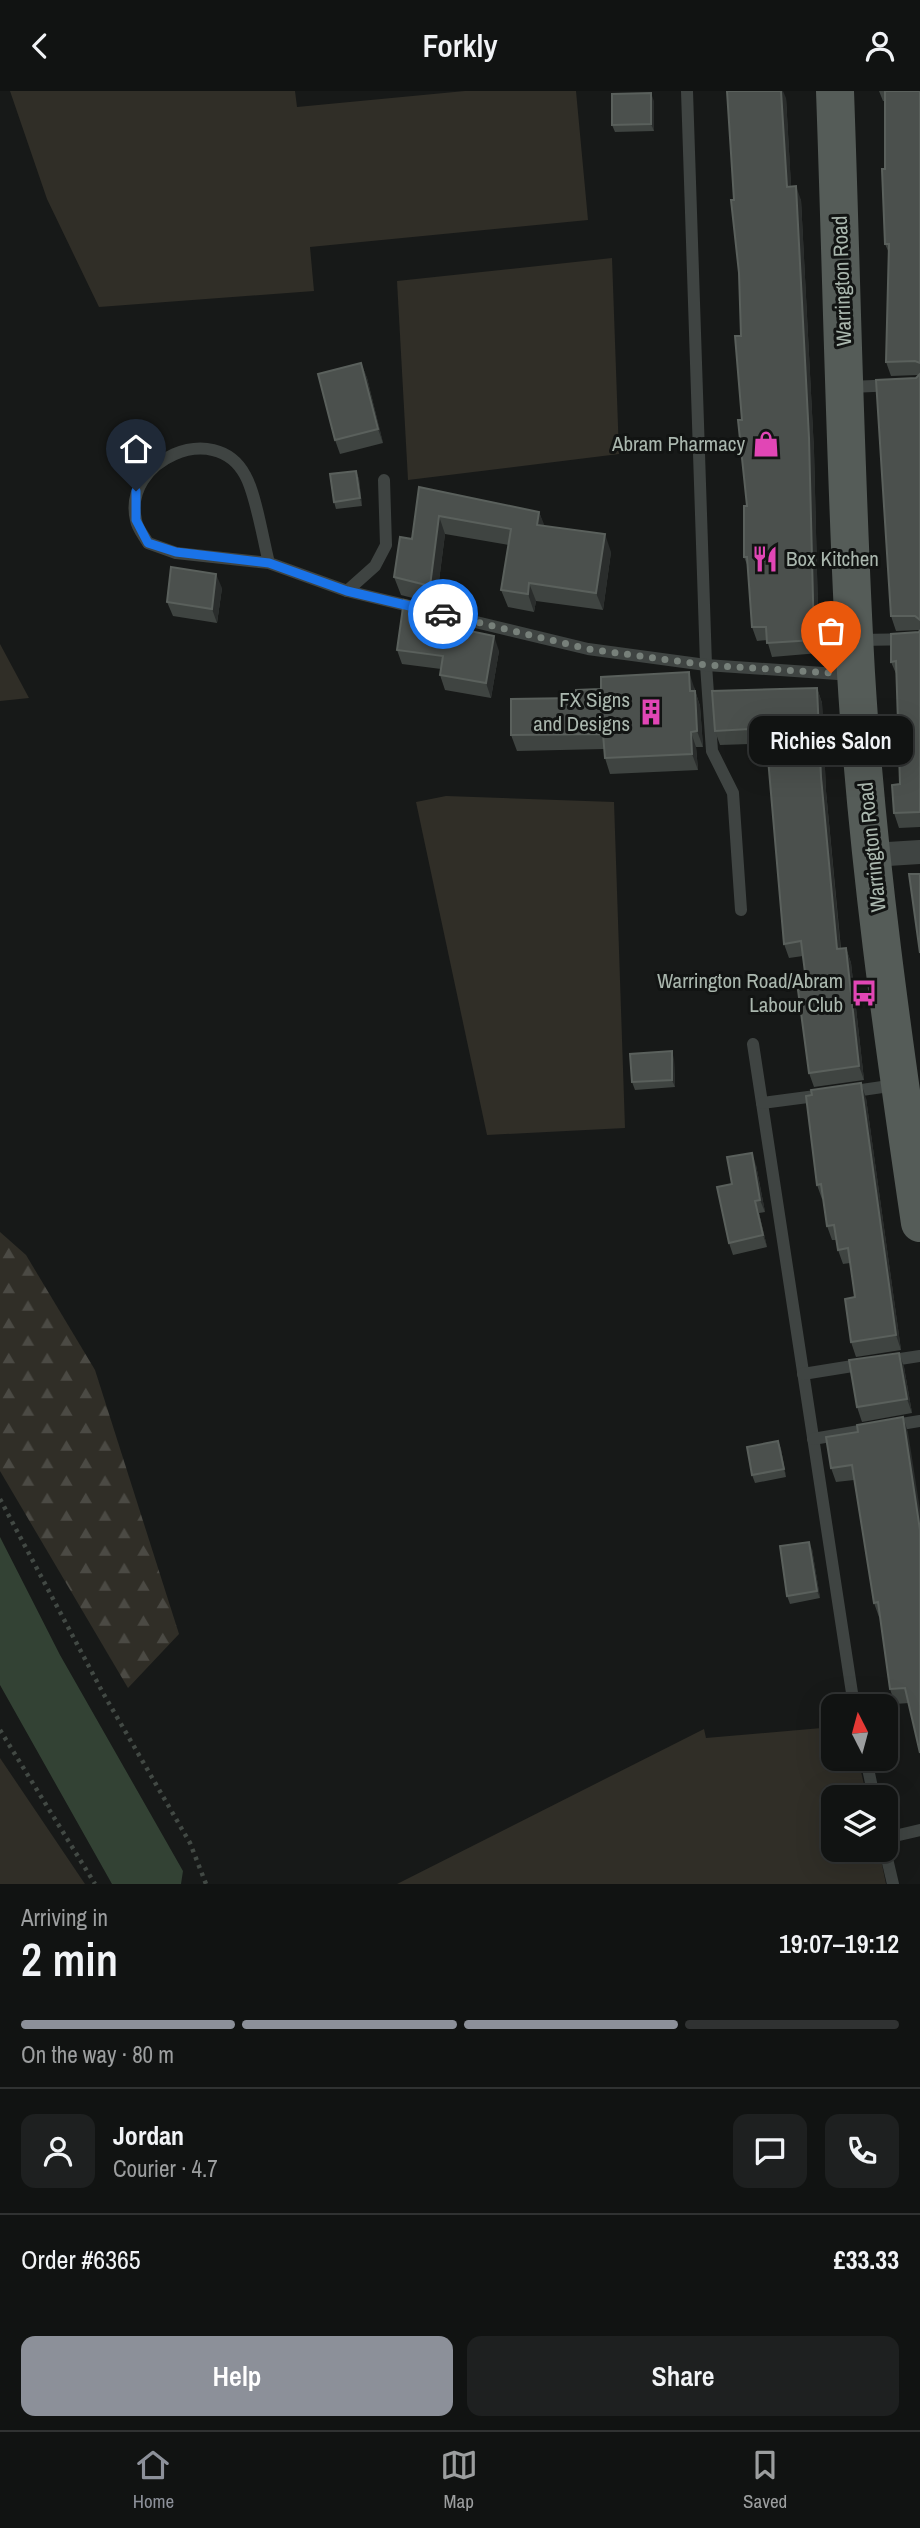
<!DOCTYPE html>
<meta charset="utf-8">
<style>
:root{--surface:#111312;--page:#1e2020;--text:#f1f3f6;--muted:#9c9e9f;--line:#303232;--accent:#8c9099}
body{margin:0;font-family:"Archivo Narrow",sans-serif;background:var(--page);color:var(--text);height:100vh;display:flex;flex-direction:column;font-size:26px;white-space:nowrap}
*{box-sizing:border-box;margin:0}
p{font-size:23px;color:var(--muted)}
.icon{flex:none;width:38px;height:38px;fill:none;stroke:currentColor;stroke-width:2;stroke-linecap:round;stroke-linejoin:round}
.map{position:relative;height:1793px;overflow:hidden}
.drawer{display:flex;flex-direction:column;background:var(--surface);flex:1}
.drawer>*{flex:none}
.needle{width:46px;rotate:354deg}
.buttons{position:absolute;left:821px;top:1603px;display:grid;gap:14px}
.buttons a{display:grid;place-items:center;width:77px;height:77px;border-radius:14px;background:var(--surface);box-shadow:0 7px 28px #0002,0 0 0 2px var(--line);font-size:35px}
.pin{position:absolute;display:grid;place-items:center;width:60px;height:60px;color:#fff;margin:-72px -30px;border-radius:50% 50% 50% 0;rotate:-45deg;box-shadow:0 0 7px #0007}
.pin .icon{rotate:45deg}
.courier{position:absolute;display:grid;place-items:center;width:70px;height:70px;margin:-35px;border:5px solid #1a73e8;border-radius:50%;background:#fff;color:#222;box-shadow:0 2px 9px #0007}
.bubble{position:absolute;height:49px;border-radius:14px;background:var(--surface);box-shadow:0 7px 28px #0002,0 0 0 2px var(--line);font-size:23px;font-weight:600;line-height:49px;text-align:center}
.head em{font-style:normal;font-weight:600}
.head div{display:flex;flex-direction:column-reverse}
.head{display:flex;align-items:center;justify-content:space-between;height:119px;padding:0 21px}
h1{font-size:46px;font-weight:600;line-height:52px}
.bar{display:grid;grid-template-columns:repeat(4,1fr);gap:10px 7px;align-content:center;height:84px;padding:0 21px}
.bar i{height:9px;border-radius:5px;background:var(--line)}
.bar .selected{background:var(--accent)}
.bar p{grid-column:span 4}
.line{display:flex;align-items:center;gap:18px;padding:0 21px;border-top:2px solid var(--line)}
.line div{flex:1}
.round{display:grid;place-items:center;flex:none;width:74px;height:74px;border-radius:14px;background:var(--page)}
.action{display:flex;gap:14px;margin-top:auto;padding:14px 21px}
.action a{flex:1;height:80px;border-radius:14px;background:var(--accent);color:#fff;font-size:28px;font-weight:600;line-height:80px;text-align:center}
.action a+a{background:var(--page);color:var(--text)}
header{display:flex;justify-content:space-between;align-items:center;height:91px;padding:0 21px;background:var(--surface);font-size:32px;font-weight:600}
.dock{display:flex;justify-content:space-around;align-items:center;height:98px;border-top:2px solid var(--line);background:var(--surface);font-size:19px;color:var(--muted)}
.dock a{display:grid;justify-items:center;gap:4px}
.dock .selected{color:var(--accent)}
.map>svg:first-child{display:block}
.grass{fill:#302e27}
.forest{fill:url(#forest-firs)}
.water{fill:#334234}
.lines{fill:none;stroke-linecap:round;stroke-linejoin:round}
.path{stroke:#424944;stroke-width:4.5;stroke-dasharray:3.5 5;stroke-linecap:butt}
.service{stroke:#3f4442;stroke-width:12}
.minor{stroke:#3f4442;stroke-width:24}
.primary{stroke:#555c58;stroke-width:38}
.wall{fill:#3f4441}
.shaded-wall{fill:#2a2d2c}
.building{fill:#4b504d;stroke:#5a605c;stroke-width:2}
.done{stroke:#77807a;stroke-width:7;stroke-dasharray:0 12.6}
.route{stroke:#1a73e8;stroke-width:9}
.labels{text-anchor:middle;stroke-width:6;stroke-linejoin:round;paint-order:stroke}
.street-label{font-size:21px;fill:#aab7ae;stroke:#121413}
.poi-label{font-size:21px;fill:#aab7ae;stroke:#121413;text-anchor:end}
</style>
<header><svg class="icon" aria-label="back" viewBox="0 0 24 24"><path d="M15 5l-7 7 7 7"/></svg>Forkly<svg class="icon" aria-label="person" viewBox="0 0 24 24"><circle cx="12" cy="8" r="4"/><path d="M4 21q1-7 8-7t8 7"/></svg></header>
<div class="map">
<svg width="920" height="1793" viewBox="0 0 920 1793">
<defs>
<pattern id="forest-firs" width="22" height="20" patternUnits="userSpaceOnUse" patternTransform="scale(1.75)"><rect width="22" height="20" fill="#302e27"/><path d="M5 1l3.5 6h-7zM16 11l3.5 6h-7z" fill="#4b4a44"/></pattern>
</defs>
<rect width="100%" height="100%" fill="#171918"/>
<!-- grass -->
<g class="grass">
<polygon points="10,0 295,0 297,16 465,0 576,0 588,129 310,156 314,200 99,216 47,108"/>
<polygon points="612,167 619,363 408,389 397,190"/>
<polygon points="0,553 29,607 0,610"/>
<polygon points="446,705 614,711 625,1037 487,1044 416,711"/>
<polygon points="833,1636 833,1668 858,1668 867,1706 833,1706 833,1759 879,1759 886,1793 397,1793 704,1638 706,1647"/>
<polygon points="0,1667 85,1793 0,1793"/>
</g>
<!-- forest -->
<polygon class="forest" points="0,1141 26,1164 95,1279 179,1543 128,1597 0,1380"/>
<!-- water -->
<polygon class="water" points="0,1446 60,1564 183,1780 181,1793 112,1793 0,1594"/>
<g class="lines">
<!-- path -->
<g class="path">
<polyline points="0,1408 103,1602 190,1752 206,1793"/>
<polyline points="0,1639 95,1793"/>
</g>
<!-- service -->
<g class="service">
<polyline points="687,0 706,574 712,660 733,702 741,819"/>
<polyline points="850,296 920,293"/>
<path d="M 269,472 C 263,449 256,403 245,384 C 215,328 122,370 136,429 C 137,437 144,445 148,452 L 176,462 L 269,472 L 347,500 L 588,558 L 706,574 L 852,584"/>
<polyline points="347,500 375,475 386,454 384,389"/>
<polyline points="859,549 920,548"/>
<polyline points="753,953 854,1615"/>
<polyline points="848,1001 896,994"/>
<polyline points="762,1012 823,1004"/>
<polyline points="887,1270 920,1265"/>
<polyline points="803,1283 865,1273"/>
<polyline points="889,1335 920,1330"/>
<polyline points="813,1348 871,1338"/>
<polyline points="866,1668 874,1706"/>
<polyline points="886,1747 920,1739"/>
<polyline points="885,1759 893,1793"/>
</g>
<!-- minor -->
<polyline class="minor" points="872,764 920,761"/>
<!-- primary -->
<path class="primary" d="M 835,0 C 842,194 845,388 856,582 C 867,766 893,949 920,1132"/>
</g>
<!-- wall -->
<g class="wall">
<polygon points="879,0 920,0 920,736 899,737 894,722 900,693 897,585 891,571 920,539 896,540 891,525 916,287 918,284 891,285 886,271 889,162 885,153 885,10 883,10"/>
<polygon points="786,7 791,96 801,109 814,360 819,562 772,566 767,549 757,550 752,536 748,476 744,466 747,415 742,329 741,245 739,182 734,109"/>
<polygon points="654,10 654,40 615,41 612,34"/>
<polygon points="361,272 367,287 383,352 340,363 335,349"/>
<polygon points="356,380 359,388 362,415 336,418 334,411"/>
<polygon points="419,396 539,421 544,435 611,461 603,519 536,510 534,521 508,516 501,499 509,454 445,443 436,513 401,504 394,486 412,448"/>
<polygon points="222,497 217,532 173,525 167,511"/>
<polygon points="434,530 434,533 499,560 491,607 445,599 440,584 441,578 402,573 397,559"/>
<polygon points="694,596 700,615 703,656 696,656 698,679 610,683 605,667 604,658 517,660 511,644 576,607"/>
<polygon points="817,597 822,612 826,700 841,858 846,857 851,872 864,989 814,996 809,982 807,897 803,865 789,867 784,853 769,671 755,671 750,657 750,653 720,654 715,640"/>
<polygon points="674,968 675,996 635,999 632,991"/>
<polygon points="866,1007 901,1259 856,1266 851,1251 855,1206 850,1172 843,1173 838,1159 836,1149 832,1149 827,1135 823,1108 822,1108 817,1094"/>
<polygon points="756,1074 765,1121 759,1122 767,1156 733,1164 729,1152 732,1093"/>
<polygon points="899,1262 904,1276 912,1322 862,1331 857,1316"/>
<polygon points="908,1341 909,1612 895,1613 890,1598 880,1526 879,1526 874,1512 854,1389 836,1391 831,1377"/>
<polygon points="778,1350 781,1358 786,1386 755,1392 752,1384"/>
<polygon points="812,1458 820,1507 790,1513 787,1505"/>
</g>
<!-- shaded-wall -->
<g class="shaded-wall">
<polygon points="781,0 783,0 786,7 792,110 787,96"/>
<polygon points="651,2 654,10 654,40 651,33"/>
<polygon points="796,95 801,109 814,360 819,562 814,549"/>
<polygon points="361,272 367,287 383,352 378,338"/>
<polygon points="356,380 359,388 362,415 360,407"/>
<polygon points="539,421 546,438 537,434"/>
<polygon points="439,425 445,443 436,513 430,495"/>
<polygon points="605,443 611,461 603,519 596,502"/>
<polygon points="216,483 222,497 217,532 212,518"/>
<polygon points="529,492 536,510 534,521 528,503"/>
<polygon points="429,515 434,530 432,546 427,531"/>
<polygon points="494,545 499,560 491,607 486,592"/>
<polygon points="689,581 694,596 695,615 690,600"/>
<polygon points="817,597 822,612 826,700 842,873 837,858 821,686"/>
<polygon points="695,600 700,615 703,656 697,640"/>
<polygon points="691,641 696,656 698,679 692,663"/>
<polygon points="846,857 851,872 864,989 859,975"/>
<polygon points="672,960 674,968 675,996 672,989"/>
<polygon points="861,992 866,1007 901,1259 896,1244"/>
<polygon points="752,1062 756,1074 765,1121 760,1109"/>
<polygon points="755,1110 759,1122 767,1156 763,1144"/>
<polygon points="899,1262 904,1276 912,1322 907,1308"/>
<polygon points="903,1326 908,1341 920,1419 920,1439"/>
<polygon points="778,1350 781,1358 786,1386 784,1378"/>
<polygon points="809,1451 812,1458 820,1507 817,1500"/>
</g>
<!-- building -->
<g class="building">
<polygon points="727,0 781,0 787,96 796,95 809,347 814,549 767,552 766,536 752,536 747,466 744,466 744,415 747,415 738,329 742,329 735,245 741,245 739,182 731,109 734,109"/>
<polygon points="885,0 920,0 920,272 915,270 886,271 889,153 885,153 882,78 885,78"/>
<polygon points="651,2 651,33 612,34 612,3"/>
<polygon points="361,272 378,338 335,349 318,283"/>
<polygon points="920,283 920,529 915,525 891,525 876,289 916,287"/>
<polygon points="356,380 360,407 334,411 330,383"/>
<polygon points="419,396 539,421 537,434 605,443 596,502 529,492 528,503 501,499 511,438 439,425 430,495 394,486 400,446 412,448"/>
<polygon points="171,476 216,483 212,518 167,511"/>
<polygon points="404,509 429,515 427,531 494,545 486,592 440,584 443,565 397,559"/>
<polygon points="920,539 920,721 894,722 892,694 900,693 896,570 891,571 891,543 919,541"/>
<polygon points="689,581 690,600 695,600 697,640 691,641 692,663 605,667 603,643 511,644 511,608 576,607 576,599 601,598 601,586"/>
<polygon points="817,597 821,686 837,858 846,857 859,975 809,982 798,899 807,897 801,850 784,853 767,656 750,657 749,638 715,640 712,600"/>
<polygon points="909,783 920,783 920,862"/>
<polygon points="672,960 672,989 632,991 630,963"/>
<polygon points="861,992 896,1244 851,1251 845,1208 855,1206 848,1157 838,1159 834,1134 827,1135 821,1093 817,1094 806,1005 812,1004 811,999"/>
<polygon points="752,1062 760,1109 755,1110 763,1144 729,1152 717,1096 732,1093 727,1066"/>
<polygon points="899,1262 907,1308 857,1316 849,1269"/>
<polygon points="903,1326 920,1439 920,1662 905,1597 890,1598 878,1511 874,1512 852,1374 831,1377 826,1346 858,1341 857,1334"/>
<polygon points="778,1350 784,1378 752,1384 747,1356"/>
<polygon points="809,1451 817,1500 787,1505 780,1455"/>
</g>
<g class="lines">
<!-- done -->
<polyline class="done" points="443,523 588,558 706,574 831,582"/>
<!-- route -->
<polyline class="route" points="136,400 136,429 148,452 176,461 269,472 347,500 443,523"/>
</g>
<!-- icons -->
<defs>
<g id="shop-bare" transform="scale(2.1)"><path d="M-5-2.5h2.3a2.7 3.5 0 0 1 5.4 0H5L5.5 6h-11ZM-1.5-2.5h3a1.5 2.3 0 0 0-3 0Z" fill="#e146b5" stroke="#121413" stroke-width="2.5" paint-order="stroke"/></g>
<g id="restaurant-bare" transform="scale(2.1)"><path d="M-5-6h1v4h1v-4h1v4h1v-4h1v5L-1.5 .5V6h-2V.5L-5-1ZM5-6V6H3V1.5H1.5Q1.5-4 5-6Z" fill="#e146b5" stroke="#121413" stroke-width="2.5" paint-order="stroke"/></g>
<g id="building-bare" transform="scale(2.1)"><path d="M-4-6H4V6H1V3H-1V6H-4ZM-2.5-4.3h1.7v1.8h-1.7ZM.8-4.3h1.7v1.8H.8ZM-2.5-1h1.7V.8h-1.7ZM.8-1h1.7V.8H.8Z" fill="#e146b5" stroke="#121413" stroke-width="2.5" paint-order="stroke"/></g>
<g id="bus-bare" transform="scale(2.1)"><path d="M-5-6H5V4H4V6H2V4H-2V6H-4V4H-5ZM-3.5-4V0h7V-4ZM-3.5 1.2v1.5H-2V1.2ZM2 1.2v1.5H3.5V1.2Z" fill="#e146b5" stroke="#121413" stroke-width="2.5" paint-order="stroke"/></g>
</defs>
<g fill-rule="evenodd">
<use href="#shop-bare" x="766" y="353"/>
<use href="#restaurant-bare" x="765" y="468"/>
<use href="#building-bare" x="651" y="621"/>
<use href="#bus-bare" x="864" y="902"/>
</g>
<g class="labels">
<!-- street labels -->
<g class="street-label">
<text transform="translate(842 190) rotate(-92)" y="7">Warrington Road</text>
<text transform="translate(872 756) rotate(-96)" y="7">Warrington Road</text>
</g>
<!-- poi labels -->
<g class="poi-label">
<text x="745" y="360">Abram Pharmacy</text>
<text x="786" y="475" text-anchor="start">Box Kitchen</text>
<text x="630" y="616">FX Signs<tspan x="630" dy="24">and Designs</tspan></text>
<text x="843" y="897">Warrington Road/Abram<tspan x="843" dy="24">Labour Club</tspan></text>
</g>
</g>
</svg>
<div class="buttons">
<a><svg class="needle" viewBox="-14 -14 28 28"><path d="M0-13l5 13h-10z" fill="#e53935"/><path d="M0 13l5-13h-10z" fill="#9c9e9f"/></svg></a>
<a><svg class="icon" aria-label="layers" viewBox="0 0 24 24"><path d="M12 4l9 5-9 5-9-5zM3 14l9 5 9-5"/></svg></a>
</div>
<div class="pin" style="left:831px;top:582px;background:#ea580c"><svg class="icon" aria-label="bag" viewBox="0 0 24 24"><path d="M5 8h14l-1 12H6zM9 8a3 3 0 0 1 6 0"/></svg></div>
<div class="pin" style="left:136px;top:400px;background:#1f2937"><svg class="icon" aria-label="home" viewBox="0 0 24 24"><path d="M3 11l9-7 9 7M6 9v11h12V9"/></svg></div>
<div class="courier" style="left:443px;top:523px"><svg class="icon" aria-label="car" viewBox="0 0 24 24"><path d="M5 17H2v-5l4-1 3-4h7l3 4 3 1v5h-3M9 17h6M6 11h13"/><circle cx="7" cy="17" r="2"/><circle cx="17" cy="17" r="2"/></svg></div>
<div class="bubble" style="left:749px;top:625px;width:164px">Richies Salon</div>
</div>
<section class="drawer">
<div class="head"><div><h1>2 min</h1><p>Arriving in</p></div><em>19:07–19:12</em></div>
<div class="bar"><i class="selected"></i><i class="selected"></i><i class="selected"></i><i></i><p>On the way · 80 m</p></div>
<div class="line" style="height:126px"><a class="round"><svg class="icon" aria-label="person" viewBox="0 0 24 24"><circle cx="12" cy="8" r="4"/><path d="M4 21q1-7 8-7t8 7"/></svg></a><div><b>Jordan</b><p>Courier · 4.7</p></div><a class="round"><svg class="icon" aria-label="chat" viewBox="0 0 24 24"><path d="M4 5h16v11H9l-5 4z"/></svg></a><a class="round"><svg class="icon" aria-label="phone" viewBox="0 0 24 24"><path d="M5 4h4l2 5-3 2q2 4 5 5l2-3 5 2v4C11 20 4 13 5 4z"/></svg></a></div>
<div class="line" style="height:91px"><div>Order #6365</div><b>£33.33</b></div>
<div class="action"><a>Help</a><a>Share</a></div>
</section>
<nav class="dock">
<a class="selected"><svg class="icon" aria-label="home" viewBox="0 0 24 24"><path d="M3 11l9-7 9 7M6 9v11h12V9"/></svg>Home</a>
<a><svg class="icon" aria-label="map" viewBox="0 0 24 24"><path d="M3 6l6-2 6 2 6-2v14l-6 2-6-2-6 2zM9 4v14M15 6v14"/></svg>Map</a>
<a><svg class="icon" aria-label="saved" viewBox="0 0 24 24"><path d="M7 4h10v16l-5-4-5 4z"/></svg>Saved</a>
</nav>
